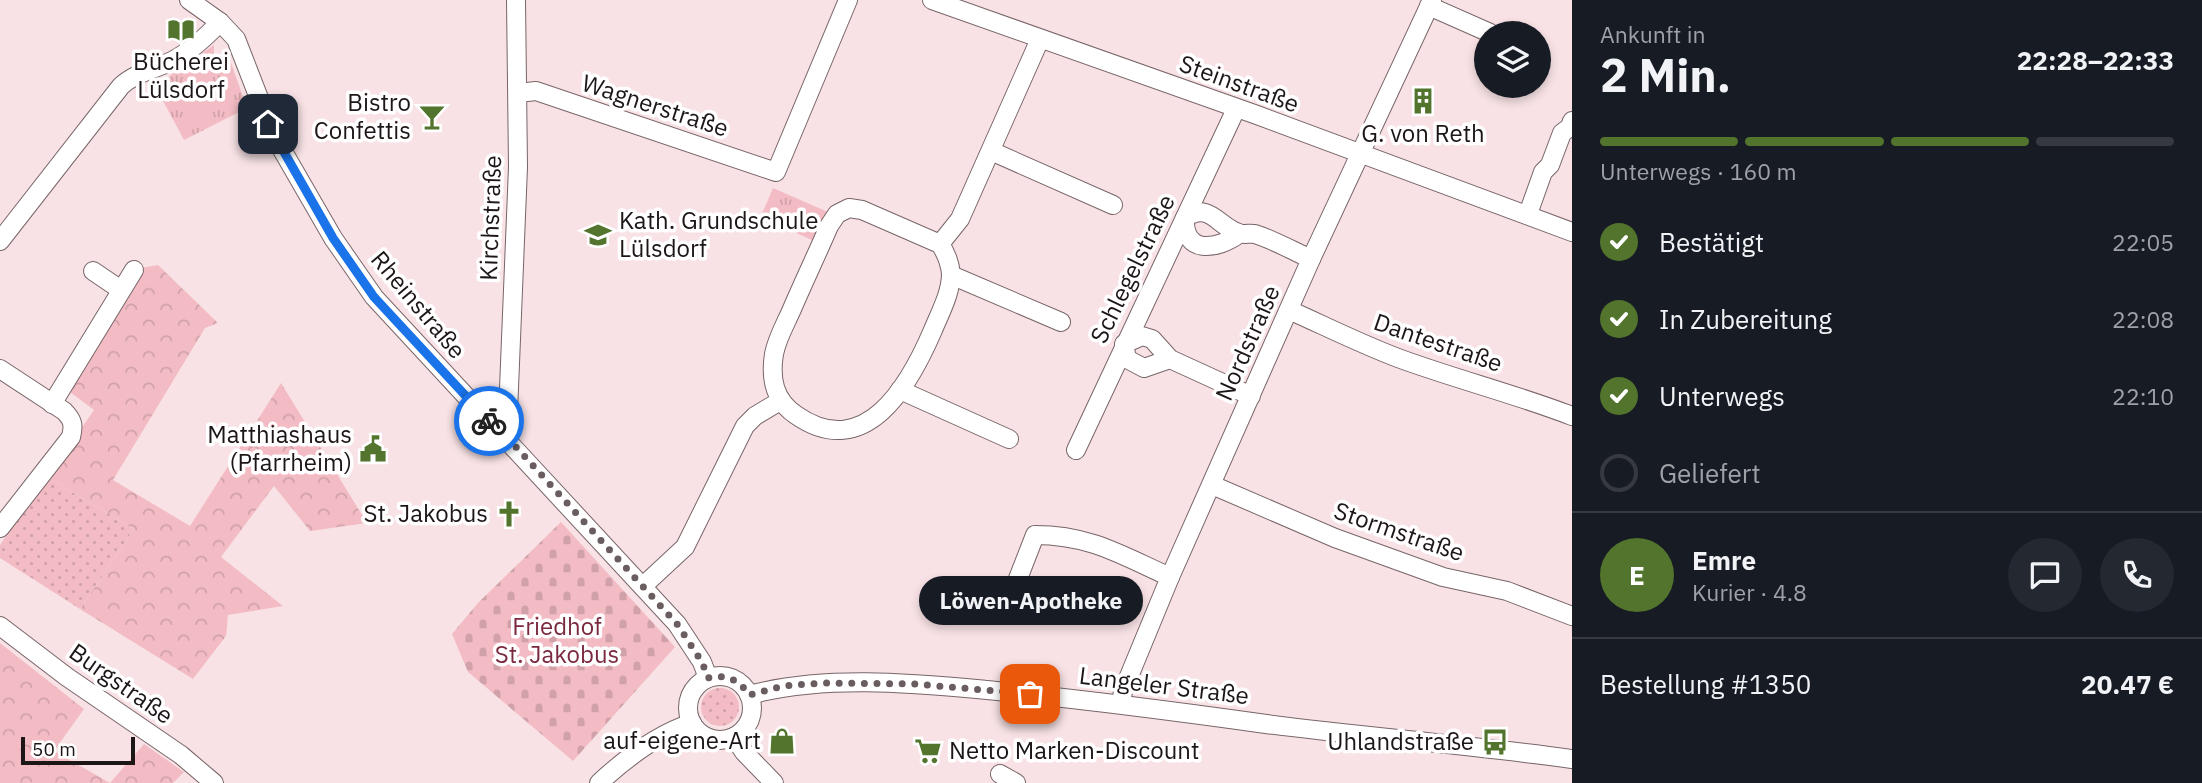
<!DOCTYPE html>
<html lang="de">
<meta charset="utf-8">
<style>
:root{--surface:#171b24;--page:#242831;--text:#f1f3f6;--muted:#9ea1a6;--line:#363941;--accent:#52742c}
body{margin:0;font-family:"IBM Plex Sans",sans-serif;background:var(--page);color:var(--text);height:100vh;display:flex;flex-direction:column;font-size:26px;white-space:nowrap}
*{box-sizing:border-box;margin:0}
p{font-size:23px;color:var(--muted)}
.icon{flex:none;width:38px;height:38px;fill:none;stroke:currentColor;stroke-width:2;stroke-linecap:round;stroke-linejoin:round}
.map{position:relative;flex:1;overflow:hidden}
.panel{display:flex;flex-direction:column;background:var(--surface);width:630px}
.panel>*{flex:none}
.fabs{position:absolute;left:1474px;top:21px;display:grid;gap:14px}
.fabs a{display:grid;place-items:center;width:77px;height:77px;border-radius:50%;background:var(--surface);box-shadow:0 4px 10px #0003;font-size:35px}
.scale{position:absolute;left:21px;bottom:18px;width:114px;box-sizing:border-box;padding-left:7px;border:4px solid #1d1617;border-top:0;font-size:19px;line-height:24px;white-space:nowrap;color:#1d1617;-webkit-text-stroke:5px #fff;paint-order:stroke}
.pin{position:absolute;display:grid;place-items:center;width:60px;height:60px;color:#fff;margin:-30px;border-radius:14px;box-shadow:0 4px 10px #0006}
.courier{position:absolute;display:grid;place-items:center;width:70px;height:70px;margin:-35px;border:5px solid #1a73e8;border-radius:50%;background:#fff;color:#222;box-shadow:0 2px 9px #0007}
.bubble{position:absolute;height:49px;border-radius:24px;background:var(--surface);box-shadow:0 4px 10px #0003;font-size:23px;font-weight:800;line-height:49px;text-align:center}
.headline em{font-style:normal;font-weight:800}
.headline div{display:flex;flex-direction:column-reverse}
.headline{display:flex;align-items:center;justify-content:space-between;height:119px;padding:0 28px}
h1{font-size:46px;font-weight:800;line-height:52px}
.bar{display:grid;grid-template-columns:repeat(4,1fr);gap:10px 7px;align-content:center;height:84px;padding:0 28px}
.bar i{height:9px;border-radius:5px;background:var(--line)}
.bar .on{background:var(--accent)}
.bar p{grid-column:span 4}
.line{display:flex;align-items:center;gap:18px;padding:0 28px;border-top:2px solid var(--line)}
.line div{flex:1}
.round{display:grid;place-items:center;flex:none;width:74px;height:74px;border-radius:37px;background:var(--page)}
ol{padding:0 28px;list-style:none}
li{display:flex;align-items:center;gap:21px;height:77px}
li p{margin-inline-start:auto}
li .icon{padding:7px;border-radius:50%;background:var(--accent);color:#fff;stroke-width:4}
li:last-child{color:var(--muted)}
li i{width:38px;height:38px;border:4px solid var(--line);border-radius:50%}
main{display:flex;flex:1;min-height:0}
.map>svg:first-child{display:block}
.grass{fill:url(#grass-dots)}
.forest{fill:url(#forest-crowns)}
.cemetery{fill:url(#cemetery-stones)}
.park{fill:url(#park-tufts)}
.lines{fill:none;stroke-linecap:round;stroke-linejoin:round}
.minor-casing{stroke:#786568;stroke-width:20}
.minor{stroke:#fff;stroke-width:18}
.done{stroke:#6a5d5f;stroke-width:7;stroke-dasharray:0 12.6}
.route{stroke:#1a73e8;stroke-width:9}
.labels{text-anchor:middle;stroke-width:7;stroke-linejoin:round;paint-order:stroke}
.poi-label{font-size:24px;fill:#1d1617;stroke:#fff;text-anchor:end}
.street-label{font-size:24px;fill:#1d1617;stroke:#fff}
.park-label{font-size:24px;fill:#7a293e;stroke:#fff}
</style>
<main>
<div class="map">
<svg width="1572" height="783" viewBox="0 0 1572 783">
<defs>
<pattern id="grass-dots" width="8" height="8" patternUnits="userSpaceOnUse" patternTransform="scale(1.75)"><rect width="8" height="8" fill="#f3bcc4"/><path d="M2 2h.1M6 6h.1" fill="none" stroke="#d0a1a8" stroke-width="1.8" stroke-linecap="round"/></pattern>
<pattern id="forest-crowns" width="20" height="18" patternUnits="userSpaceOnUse" patternTransform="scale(1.75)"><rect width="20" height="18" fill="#f3bcc4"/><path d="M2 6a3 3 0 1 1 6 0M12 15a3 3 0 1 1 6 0" fill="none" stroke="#d0a1a8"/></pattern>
<pattern id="cemetery-stones" width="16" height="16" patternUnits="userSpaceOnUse" patternTransform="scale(1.75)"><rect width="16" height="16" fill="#f3bcc4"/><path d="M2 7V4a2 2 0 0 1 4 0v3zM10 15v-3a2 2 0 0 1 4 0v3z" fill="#d0a1a8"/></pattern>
<pattern id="park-tufts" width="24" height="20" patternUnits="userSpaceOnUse" patternTransform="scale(1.75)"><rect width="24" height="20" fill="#f3bcc4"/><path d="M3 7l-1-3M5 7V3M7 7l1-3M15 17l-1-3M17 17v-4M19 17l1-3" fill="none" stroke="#d0a1a8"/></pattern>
</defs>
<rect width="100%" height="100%" fill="#f8e2e5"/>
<!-- grass -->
<g class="grass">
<polygon points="47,477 134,529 80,609 0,558 0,545"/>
<circle cx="720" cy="707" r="19"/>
</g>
<!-- forest -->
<g class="forest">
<polygon points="158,265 218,323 205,328 113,480 190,526 281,383 367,523 310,531 274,486 221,557 283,606 228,615 226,636 193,679 80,609 134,529 47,477 94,410 66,389 141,268"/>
<polygon points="0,643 84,709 54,751 110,783 144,744 184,772 173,783 0,783"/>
</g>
<!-- cemetery -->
<polygon class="cemetery" points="561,522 675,647 573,761 468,672 452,634 478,603"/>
<!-- park -->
<g class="park">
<polygon points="214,45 214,58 229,57 247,108 184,140 155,86"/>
<polygon points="773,188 828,212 814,241 779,225 776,232 758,223"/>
</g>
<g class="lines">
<!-- minor casing -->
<g class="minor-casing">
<g id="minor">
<polyline points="189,0 220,22 236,39 273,134 333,238 374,297 677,624 702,662 708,678"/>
<polyline points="932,0 1257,115 1572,232"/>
<polyline points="1429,6 1490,33"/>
<polyline points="518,93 536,91 776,172 848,0"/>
<polyline points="991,151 1113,205"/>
<path d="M 849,208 L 862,210 L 940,244 C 946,253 950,263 951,274 C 951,293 940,313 933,330 C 909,386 865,463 796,415 C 774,400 770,379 774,354 C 777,338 786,323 792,309 C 804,281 817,254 829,226 L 837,214 Z"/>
<polyline points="1528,214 1543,172 1550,165 1562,133 1570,127 1572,121"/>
<path d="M 1239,234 C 1217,250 1183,255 1185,218 C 1210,201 1218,227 1239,233 C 1244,235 1250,233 1255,234 C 1274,240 1293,251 1311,259"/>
<path d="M 0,241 L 121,86 C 135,73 155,69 172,61 C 191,51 205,38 220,22"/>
<polyline points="940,244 960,219 1040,39"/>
<polyline points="93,271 121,290"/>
<polyline points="951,275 1061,322"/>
<path d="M 1289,310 C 1325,326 1361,344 1398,358 C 1455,379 1515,394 1572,416"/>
<polyline points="1170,359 1144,368 1127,359 1124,344 1142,336 1152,339 1170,359 1251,396"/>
<path d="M 0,369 L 64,411 C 73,420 74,425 71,437 L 0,528"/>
<polyline points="900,390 1009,439"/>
<polyline points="52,404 134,270"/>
<polyline points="507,437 518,167 516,0"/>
<polyline points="1076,450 1236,109"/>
<polyline points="1212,485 1335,538 1443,577 1507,591 1572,616"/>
<polyline points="643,586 685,547 745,426 755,416 780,401"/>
<path d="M 1012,594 L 1035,535 C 1090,535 1121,555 1170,577"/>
<polyline points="0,626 67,677 181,755 214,783"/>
<circle cx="720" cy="708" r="32"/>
<path d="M 749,695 C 825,675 910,683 987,690 C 1080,699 1173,711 1266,724 C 1368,737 1470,745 1572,759"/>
<polyline points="1121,704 1123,691 1170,577 1311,259 1432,0"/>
<polyline points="734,737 744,752 774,783"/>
<polyline points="1000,774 1016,783"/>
<path d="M 599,783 C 626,758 657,734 692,723"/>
</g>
</g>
<!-- minor -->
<use href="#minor" class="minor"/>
</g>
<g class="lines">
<!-- done -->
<path class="done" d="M 489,421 L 507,437 L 677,624 L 702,662 L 708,678 C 726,674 739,679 749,695 L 783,686 L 823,683 L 915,684 L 1030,694"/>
<!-- route -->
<polyline class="route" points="268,124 333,238 374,297 489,421"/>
</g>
<!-- icons -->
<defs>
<g id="library-bare" transform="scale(2.1)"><path d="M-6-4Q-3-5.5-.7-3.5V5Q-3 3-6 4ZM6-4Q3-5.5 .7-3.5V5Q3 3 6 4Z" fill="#52742c" stroke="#fff" stroke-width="2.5" paint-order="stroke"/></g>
<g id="building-bare" transform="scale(2.1)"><path d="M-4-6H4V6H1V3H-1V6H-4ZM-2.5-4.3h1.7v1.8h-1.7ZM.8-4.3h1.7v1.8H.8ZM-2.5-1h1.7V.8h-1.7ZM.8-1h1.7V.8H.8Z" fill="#52742c" stroke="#fff" stroke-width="2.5" paint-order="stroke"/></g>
<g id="bar-bare" transform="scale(2.1)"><path d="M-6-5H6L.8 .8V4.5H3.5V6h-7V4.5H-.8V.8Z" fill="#52742c" stroke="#fff" stroke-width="2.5" paint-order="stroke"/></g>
<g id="school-bare" transform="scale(2.1)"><path d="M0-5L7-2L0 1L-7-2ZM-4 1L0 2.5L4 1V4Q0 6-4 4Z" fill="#52742c" stroke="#fff" stroke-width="2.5" paint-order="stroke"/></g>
<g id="civic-bare" transform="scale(2.1)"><path d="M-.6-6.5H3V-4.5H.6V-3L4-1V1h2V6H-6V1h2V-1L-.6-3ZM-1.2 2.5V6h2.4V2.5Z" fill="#52742c" stroke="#fff" stroke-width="2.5" paint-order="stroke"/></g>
<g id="church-bare" transform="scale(2.1)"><path d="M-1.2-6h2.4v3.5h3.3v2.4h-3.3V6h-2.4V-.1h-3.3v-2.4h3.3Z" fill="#52742c" stroke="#fff" stroke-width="2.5" paint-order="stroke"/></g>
<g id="shop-bare" transform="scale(2.1)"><path d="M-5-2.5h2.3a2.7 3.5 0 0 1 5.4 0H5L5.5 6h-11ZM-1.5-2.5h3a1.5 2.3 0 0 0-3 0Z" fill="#52742c" stroke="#fff" stroke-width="2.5" paint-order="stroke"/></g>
<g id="bus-bare" transform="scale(2.1)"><path d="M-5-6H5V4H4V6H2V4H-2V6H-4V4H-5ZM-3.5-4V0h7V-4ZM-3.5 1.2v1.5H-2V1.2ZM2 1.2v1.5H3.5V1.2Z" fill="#52742c" stroke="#fff" stroke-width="2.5" paint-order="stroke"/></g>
<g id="supermarket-bare" transform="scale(2.1)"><path d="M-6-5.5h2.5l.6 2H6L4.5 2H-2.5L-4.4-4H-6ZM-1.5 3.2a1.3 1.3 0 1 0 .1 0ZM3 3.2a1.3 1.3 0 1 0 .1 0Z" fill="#52742c" stroke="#fff" stroke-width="2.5" paint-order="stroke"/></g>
</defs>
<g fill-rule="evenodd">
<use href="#library-bare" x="181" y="30"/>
<use href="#building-bare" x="1423" y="101"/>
<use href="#bar-bare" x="432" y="117"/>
<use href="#school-bare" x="598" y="235"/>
<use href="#civic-bare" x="373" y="449"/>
<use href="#church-bare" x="509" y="514"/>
<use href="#shop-bare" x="782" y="741"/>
<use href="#bus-bare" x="1495" y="742"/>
<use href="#supermarket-bare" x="928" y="751"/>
</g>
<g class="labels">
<!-- poi labels -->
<g class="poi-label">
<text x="181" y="70" text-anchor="middle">Bücherei<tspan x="181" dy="28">Lülsdorf</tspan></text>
<text x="411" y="111">Bistro<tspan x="411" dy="28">Confettis</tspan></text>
<text x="1423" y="142" text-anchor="middle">G. von Reth</text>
<text x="619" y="229" text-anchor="start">Kath. Grundschule<tspan x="619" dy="28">Lülsdorf</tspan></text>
<text x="352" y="443">Matthiashaus<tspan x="352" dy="28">(Pfarrheim)</tspan></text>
<text x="488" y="522">St. Jakobus</text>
<text x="761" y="749">auf-eigene-Art</text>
<text x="1474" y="750">Uhlandstraße</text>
<text x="949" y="759" text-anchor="start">Netto Marken-Discount</text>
</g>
<!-- street labels -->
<g class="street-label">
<text transform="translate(1239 84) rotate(20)" y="8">Steinstraße</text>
<text transform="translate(655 106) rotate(18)" y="8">Wagnerstraße</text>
<text transform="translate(491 218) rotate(-88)" y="8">Kirchstraße</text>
<text transform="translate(1133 269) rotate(-64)" y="8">Schlegelstraße</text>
<text transform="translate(418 305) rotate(50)" y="8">Rheinstraße</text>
<text transform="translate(1248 343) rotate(-66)" y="8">Nordstraße</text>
<text transform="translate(1438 343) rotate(19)" y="8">Dantestraße</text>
<text transform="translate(1399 532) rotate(19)" y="8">Stormstraße</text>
<text transform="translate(121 684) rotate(35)" y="8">Burgstraße</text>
<text transform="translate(1164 686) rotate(7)" y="8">Langeler Straße</text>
</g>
<!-- park labels -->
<g class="park-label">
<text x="557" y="635">Friedhof<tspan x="557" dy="28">St. Jakobus</tspan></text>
</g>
</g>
</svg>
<div class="fabs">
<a><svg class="icon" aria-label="layers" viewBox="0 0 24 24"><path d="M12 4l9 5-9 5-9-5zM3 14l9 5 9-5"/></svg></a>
</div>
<div class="scale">50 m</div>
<div class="pin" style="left:1030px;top:694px;background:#ea580c"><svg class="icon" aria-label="bag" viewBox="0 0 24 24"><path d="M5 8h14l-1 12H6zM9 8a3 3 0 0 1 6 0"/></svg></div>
<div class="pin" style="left:268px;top:124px;background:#1f2937"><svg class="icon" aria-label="home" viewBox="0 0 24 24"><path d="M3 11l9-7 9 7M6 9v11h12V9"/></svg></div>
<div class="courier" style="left:489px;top:421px"><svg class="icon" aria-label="bike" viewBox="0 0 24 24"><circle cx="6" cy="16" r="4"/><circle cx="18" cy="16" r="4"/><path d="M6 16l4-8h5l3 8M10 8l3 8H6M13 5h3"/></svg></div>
<div class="bubble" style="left:919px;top:576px;width:224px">Löwen-Apotheke</div>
</div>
<section class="panel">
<div class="headline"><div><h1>2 Min.</h1><p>Ankunft in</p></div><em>22:28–22:33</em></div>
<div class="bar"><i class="on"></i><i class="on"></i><i class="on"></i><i></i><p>Unterwegs · 160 m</p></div>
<ol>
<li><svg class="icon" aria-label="check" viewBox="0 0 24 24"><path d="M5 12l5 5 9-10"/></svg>Bestätigt<p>22:05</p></li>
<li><svg class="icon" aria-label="check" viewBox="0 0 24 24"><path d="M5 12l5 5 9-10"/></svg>In Zubereitung<p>22:08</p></li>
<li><svg class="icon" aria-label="check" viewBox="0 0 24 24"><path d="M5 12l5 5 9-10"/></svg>Unterwegs<p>22:10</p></li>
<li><i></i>Geliefert</li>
</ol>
<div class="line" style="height:126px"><b class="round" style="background:var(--accent);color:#fff">E</b><div><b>Emre</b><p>Kurier · 4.8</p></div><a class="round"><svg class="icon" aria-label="chat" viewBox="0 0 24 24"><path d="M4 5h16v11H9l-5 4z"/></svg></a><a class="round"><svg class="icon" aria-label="phone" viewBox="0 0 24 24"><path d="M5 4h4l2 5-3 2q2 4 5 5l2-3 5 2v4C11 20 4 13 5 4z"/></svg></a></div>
<div class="line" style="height:91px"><div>Bestellung #1350</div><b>20.47 €</b></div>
</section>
</main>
